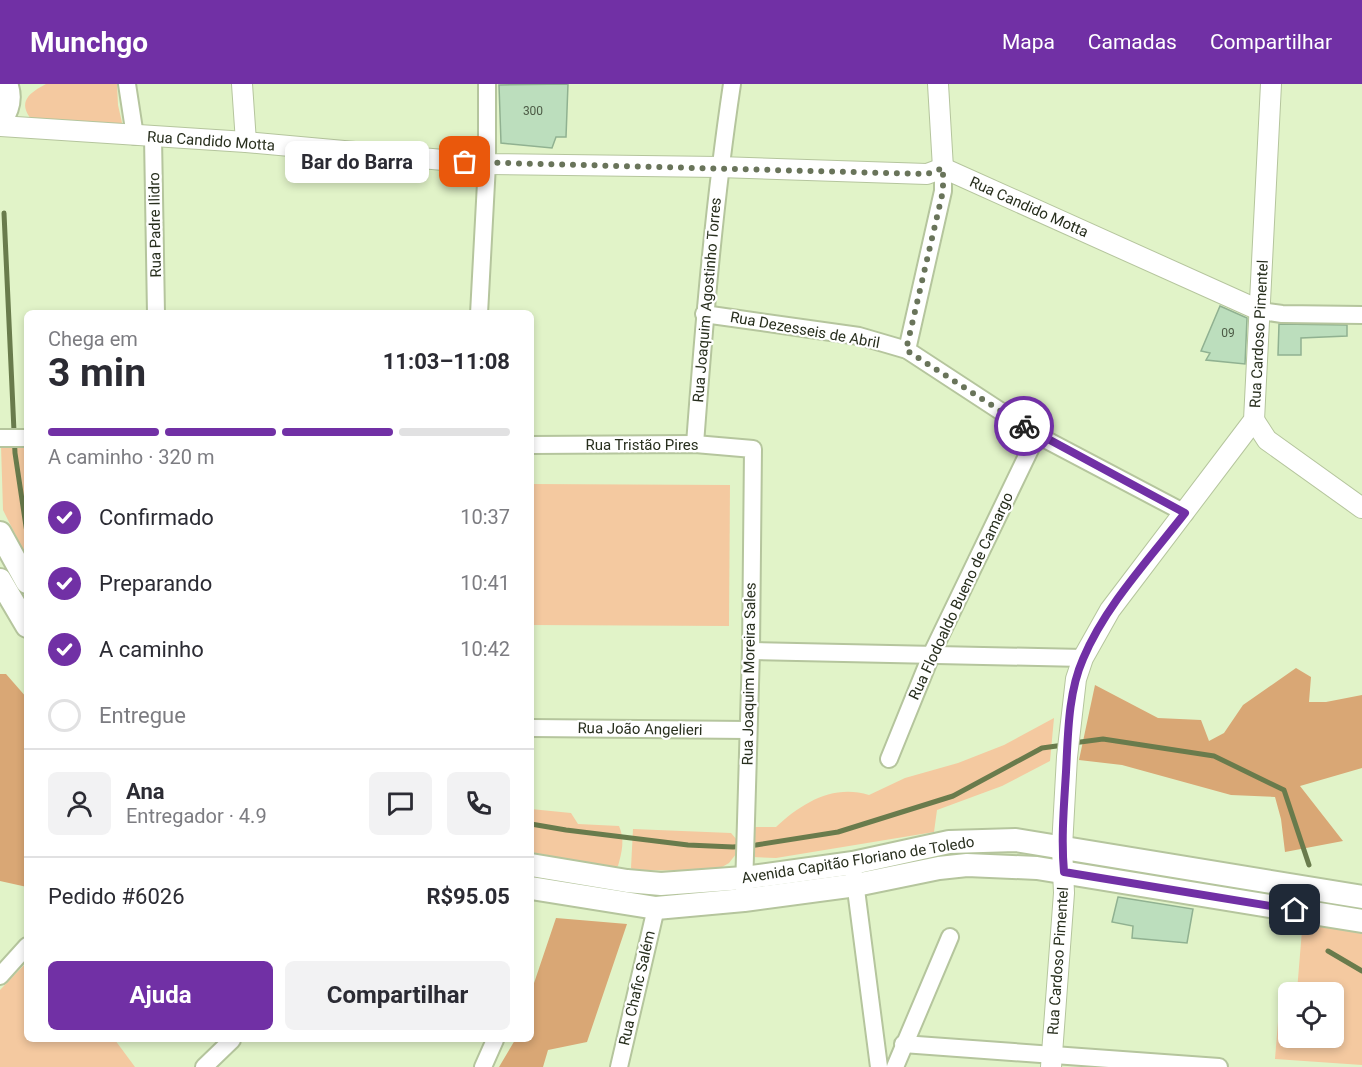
<!DOCTYPE html>
<html lang="pt">
<meta charset="utf-8">
<style>
:root{--surface:#fff;--page:#f2f2f3;--text:#2b2b33;--muted:#7c7c81;--line:#e1e1e2;--accent:#7130a5}
body{margin:0;font-family:Roboto,sans-serif;background:var(--page);color:var(--text);height:100vh;display:flex;flex-direction:column;font-size:22px;white-space:nowrap}
*{box-sizing:border-box;margin:0}
p{font-size:20px;color:var(--muted)}
.icon{flex:none;width:33px;height:33px;fill:none;stroke:currentColor;stroke-width:2;stroke-linecap:round;stroke-linejoin:round}
.map{position:relative;flex:1;overflow:hidden}
.drawer{position:absolute;left:24px;top:226px;width:510px;height:732px;display:flex;flex-direction:column;background:var(--surface);border-radius:9px;box-shadow:0 3px 9px #0003}
.drawer>*{flex:none}
.buttons{position:absolute;left:1278px;top:898px;display:grid;gap:12px}
.buttons a{display:grid;place-items:center;width:66px;height:66px;border-radius:9px;background:var(--surface);box-shadow:0 3px 9px #0003;font-size:30px}
.pin{position:absolute;display:grid;place-items:center;width:51px;height:51px;color:#fff;margin:-26px;border-radius:12px;box-shadow:0 3px 9px #0006}
.courier{position:absolute;display:grid;place-items:center;width:60px;height:60px;margin:-30px;border:4px solid #7130a5;border-radius:50%;background:#fff;color:#222;box-shadow:0 2px 8px #0007}
.bubble{position:absolute;height:42px;border-radius:9px;background:var(--surface);box-shadow:0 3px 9px #0003;font-size:20px;font-weight:700;line-height:42px;text-align:center}
.head em{font-style:normal;font-weight:700}
.head div{display:flex;flex-direction:column-reverse}
.head{display:flex;align-items:center;justify-content:space-between;height:102px;padding:0 24px}
h1{font-size:39px;font-weight:700;line-height:45px}
.bar{display:grid;grid-template-columns:repeat(4,1fr);gap:9px 6px;align-content:center;height:72px;padding:0 24px}
.bar i{height:8px;border-radius:4px;background:var(--line)}
.bar .on{background:var(--accent)}
.bar p{grid-column:span 4}
.line{display:flex;align-items:center;gap:15px;padding:0 24px;border-top:2px solid var(--line)}
.line div{flex:1}
.round{display:grid;place-items:center;flex:none;width:63px;height:63px;border-radius:9px;background:var(--page)}
ol{padding:0 24px;list-style:none}
li{display:flex;align-items:center;gap:18px;height:66px}
li p{margin-inline-start:auto}
li .icon{padding:6px;border-radius:50%;background:var(--accent);color:#fff;stroke-width:4}
li:last-child{color:var(--muted)}
li i{width:33px;height:33px;border:3px solid var(--line);border-radius:50%}
.action{display:flex;gap:12px;margin-top:auto;padding:12px 24px}
.action a{flex:1;height:69px;border-radius:9px;background:var(--accent);color:#fff;font-size:24px;font-weight:700;line-height:69px;text-align:center}
.action a+a{background:var(--page);color:var(--text)}
header{display:flex;align-items:center;gap:36px;box-sizing:border-box;height:84px;padding:0 30px;background:var(--accent);color:#fff}
header strong{font-size:28px}
nav{display:flex;gap:33px;margin-inline-start:auto;font-size:21px}
.map>svg:first-child{display:block}
.green{fill:#f4c9a0}
.forest{fill:#d9a775}
.lines{fill:none;stroke-linecap:round;stroke-linejoin:round}
.stream{stroke:#697b4c;stroke-width:5}
.building{fill:#bcdebd;stroke:#90b191;stroke-width:1.5}
.minor-casing{stroke:#b5c59d;stroke-width:20}
.tertiary-casing{stroke:#b5c59d;stroke-width:22}
.secondary-casing{stroke:#b5c59d;stroke-width:26}
.minor{stroke:#fff;stroke-width:16}
.tertiary{stroke:#fff;stroke-width:20}
.secondary{stroke:#fff;stroke-width:22}
.done{stroke:#69745a;stroke-width:6;stroke-dasharray:0 10.8}
.route{stroke:#7130a5;stroke-width:8}
.labels{text-anchor:middle;stroke-width:4.5;stroke-linejoin:round;paint-order:stroke}
.number-label{font-size:12px;fill:#4d5b46}
.street-label{font-size:15px;fill:#282f1e;stroke:#fff}
</style>
<header>
<strong>Munchgo</strong>
<nav><a>Mapa</a><a>Camadas</a><a>Compartilhar</a></nav>
</header>
<div class="map">
<svg width="1362" height="983" viewBox="0 0 1362 983">
<rect width="100%" height="100%" fill="#e1f3c8"/>
<!-- green -->
<g class="green">
<path d="M 46,0 L 117,0 L 118,21 L 123,43 L 32,36 C 17,18 29,9 46,0 Z"/>
<polygon points="1,361 27,361 27,474 3,426"/>
<polygon points="531,400 730,401 729,542 531,541"/>
<path d="M 1054,634 L 1050,677 L 1002,702 L 937,726 L 934,748 L 776,774 L 752,773 L 755,743 L 776,743 C 802,719 833,700 869,711 L 905,694 L 958,679 L 1004,661 Z"/>
<path d="M 531,725 L 571,729 L 578,740 L 619,742 C 625,756 622,767 618,782 L 614,784 L 531,768 Z"/>
<polygon points="633,745 731,749 737,756 736,770 729,779 715,787 634,786 631,784"/>
<polygon points="1303,834 1362,844 1362,981 1275,975 1280,913 1288,910 1288,954 1334,954 1334,909 1293,909 1297,907"/>
<polygon points="27,878 27,956 115,956 135,983 0,983 0,906"/>
</g>
<!-- forest -->
<g class="forest">
<polygon points="1296,584 1311,593 1309,618 1326,618 1362,611 1362,684 1300,702 1343,757 1285,768 1281,735 1275,713 1231,711 1122,681 1079,676 1095,601 1158,634 1201,636 1209,657 1224,649 1243,621"/>
<polygon points="0,590 6,590 27,614 27,803 0,797"/>
<polygon points="556,834 627,840 587,958 548,966 543,983 499,983 515,956 531,956 531,908"/>
</g>
<g class="lines">
<!-- stream -->
<g class="stream">
<polyline points="4,129 15,369 27,449"/>
<polyline points="1073,659 1103,655 1214,672 1284,706 1309,781"/>
<polyline points="531,740 566,746 688,761 733,763 756,761 838,748 953,712 1042,664 1064,661"/>
<polyline points="1328,867 1362,887"/>
</g>
</g>
<!-- building -->
<g class="building">
<polygon points="568,0 566,53 556,53 552,64 501,59 499,1"/>
<polygon points="1220,222 1247,234 1245,280 1206,276 1210,269 1201,267"/>
<polygon points="1279,240 1347,241 1347,252 1301,254 1301,271 1278,271"/>
<polygon points="1118,813 1193,825 1187,859 1132,854 1133,842 1112,838"/>
</g>
<g class="lines">
<!-- minor casing -->
<g class="minor-casing">
<g id="minor">
<polyline points="127,0 135,52"/>
<polyline points="153,53 156,230"/>
<polyline points="1261,227 1282,230 1362,231"/>
<polyline points="479,230 487,80 487,0"/>
<polyline points="704,230 859,252 907,266 1037,351 1185,429"/>
<polyline points="907,266 943,107 943,84"/>
<polyline points="0,354 27,354"/>
<path d="M 695,360 C 704,240 714,120 732,0"/>
<polyline points="531,361 695,360 753,365 751,567 744,805"/>
<polyline points="751,567 1083,574"/>
<polyline points="531,644 748,646"/>
<polyline points="889,675 932,569 1037,351"/>
<polyline points="854,790 879,983"/>
<polyline points="0,892 27,862"/>
<polyline points="903,960 1219,983"/>
<polyline points="204,983 232,956"/>
<polyline points="483,983 495,956"/>
<polyline points="619,983 656,824"/>
<polyline points="895,983 950,853"/>
</g>
</g>
<!-- tertiary casing -->
<g class="tertiary-casing">
<g id="tertiary">
<polyline points="242,0 246,58"/>
<polyline points="938,0 943,84"/>
<polyline points="0,42 246,58 487,80 719,83 927,90 943,84 1261,227"/>
<polyline points="1254,336 1267,356 1362,424"/>
<polyline points="1051,983 1064,809 1062,763 1067,673 1076,595 1083,574 1110,526 1254,336 1271,0"/>
</g>
</g>
<!-- secondary casing -->
<g class="secondary-casing">
<g id="secondary">
<path d="M 0,38 C 8,26 12,14 6,0"/>
<polyline points="0,449 27,498"/>
<polyline points="0,496 27,542"/>
<polyline points="531,781 627,797 661,800 744,794 853,779 949,758 1016,756 1362,813"/>
<polyline points="531,804 656,824 744,816 856,801 939,784 967,781 1037,784 1362,837"/>
</g>
</g>
<!-- minor -->
<use href="#minor" class="minor"/>
<!-- tertiary -->
<use href="#tertiary" class="tertiary"/>
<!-- secondary -->
<use href="#secondary" class="secondary"/>
</g>
<g class="lines">
<!-- done -->
<polyline class="done" points="465,78 927,90 943,84 943,107 906,266 1024,342"/>
<!-- route -->
<path class="route" d="M 1024,342 L 1185,429 C 1150,474 1105,522 1083,575 C 1068,609 1068,651 1066,688 C 1064,721 1061,755 1064,788 L 1295,826"/>
</g>
<g class="labels">
<!-- number labels -->
<g class="number-label">
<text x="533" y="31">300</text>
<text x="1228" y="253">09</text>
</g>
<!-- street labels -->
<g class="street-label">
<text transform="translate(211 57) rotate(4)" y="5">Rua Candido Motta</text>
<text transform="translate(1029 123) rotate(24)" y="5">Rua Candido Motta</text>
<text transform="translate(155 141) rotate(-91)" y="5">Rua Padre Ilidro</text>
<text transform="translate(707 216) rotate(-85)" y="5">Rua Joaquim Agostinho Torres</text>
<text transform="translate(805 246) rotate(10)" y="5">Rua Dezesseis de Abril</text>
<text transform="translate(1259 250) rotate(-87)" y="5">Rua Cardoso Pimentel</text>
<text x="642" y="366">Rua Tristão Pires</text>
<text transform="translate(961 512) rotate(-65)" y="5">Rua Flodoaldo Bueno de Camargo</text>
<text transform="translate(749 590) rotate(-89)" y="5">Rua Joaquim Moreira Sales</text>
<text transform="translate(640 645) rotate(1)" y="5">Rua João Angelieri</text>
<text transform="translate(858 776) rotate(-9)" y="5">Avenida Capitão Floriano de Toledo</text>
<text transform="translate(1058 877) rotate(-86)" y="5">Rua Cardoso Pimentel</text>
<text transform="translate(637 904) rotate(-77)" y="5">Rua Chafic Salém</text>
</g>
</g>
</svg>
<div class="buttons">
<a><svg class="icon" aria-label="locate" viewBox="0 0 24 24"><circle cx="12" cy="12" r="6"/><path d="M12 2v4M12 18v4M2 12h4M18 12h4"/></svg></a>
</div>
<div class="pin" style="left:465px;top:78px;background:#ea580c"><svg class="icon" aria-label="bag" viewBox="0 0 24 24"><path d="M5 8h14l-1 12H6zM9 8a3 3 0 0 1 6 0"/></svg></div>
<div class="pin" style="left:1295px;top:826px;background:#1f2937"><svg class="icon" aria-label="home" viewBox="0 0 24 24"><path d="M3 11l9-7 9 7M6 9v11h12V9"/></svg></div>
<div class="courier" style="left:1024px;top:342px"><svg class="icon" aria-label="bike" viewBox="0 0 24 24"><circle cx="6" cy="16" r="4"/><circle cx="18" cy="16" r="4"/><path d="M6 16l4-8h5l3 8M10 8l3 8H6M13 5h3"/></svg></div>
<div class="bubble" style="left:285px;top:57px;width:144px">Bar do Barra</div>
<section class="drawer">
<div class="head"><div><h1>3 min</h1><p>Chega em</p></div><em>11:03–11:08</em></div>
<div class="bar"><i class="on"></i><i class="on"></i><i class="on"></i><i></i><p>A caminho · 320 m</p></div>
<ol>
<li><svg class="icon" aria-label="check" viewBox="0 0 24 24"><path d="M5 12l5 5 9-10"/></svg>Confirmado<p>10:37</p></li>
<li><svg class="icon" aria-label="check" viewBox="0 0 24 24"><path d="M5 12l5 5 9-10"/></svg>Preparando<p>10:41</p></li>
<li><svg class="icon" aria-label="check" viewBox="0 0 24 24"><path d="M5 12l5 5 9-10"/></svg>A caminho<p>10:42</p></li>
<li><i></i>Entregue</li>
</ol>
<div class="line" style="height:108px"><a class="round"><svg class="icon" aria-label="person" viewBox="0 0 24 24"><circle cx="12" cy="8" r="4"/><path d="M4 21q1-7 8-7t8 7"/></svg></a><div><b>Ana</b><p>Entregador · 4.9</p></div><a class="round"><svg class="icon" aria-label="chat" viewBox="0 0 24 24"><path d="M4 5h16v11H9l-5 4z"/></svg></a><a class="round"><svg class="icon" aria-label="phone" viewBox="0 0 24 24"><path d="M5 4h4l2 5-3 2q2 4 5 5l2-3 5 2v4C11 20 4 13 5 4z"/></svg></a></div>
<div class="line" style="height:78px"><div>Pedido #6026</div><b>R$95.05</b></div>
<div class="action"><a>Ajuda</a><a>Compartilhar</a></div>
</section>
</div>
